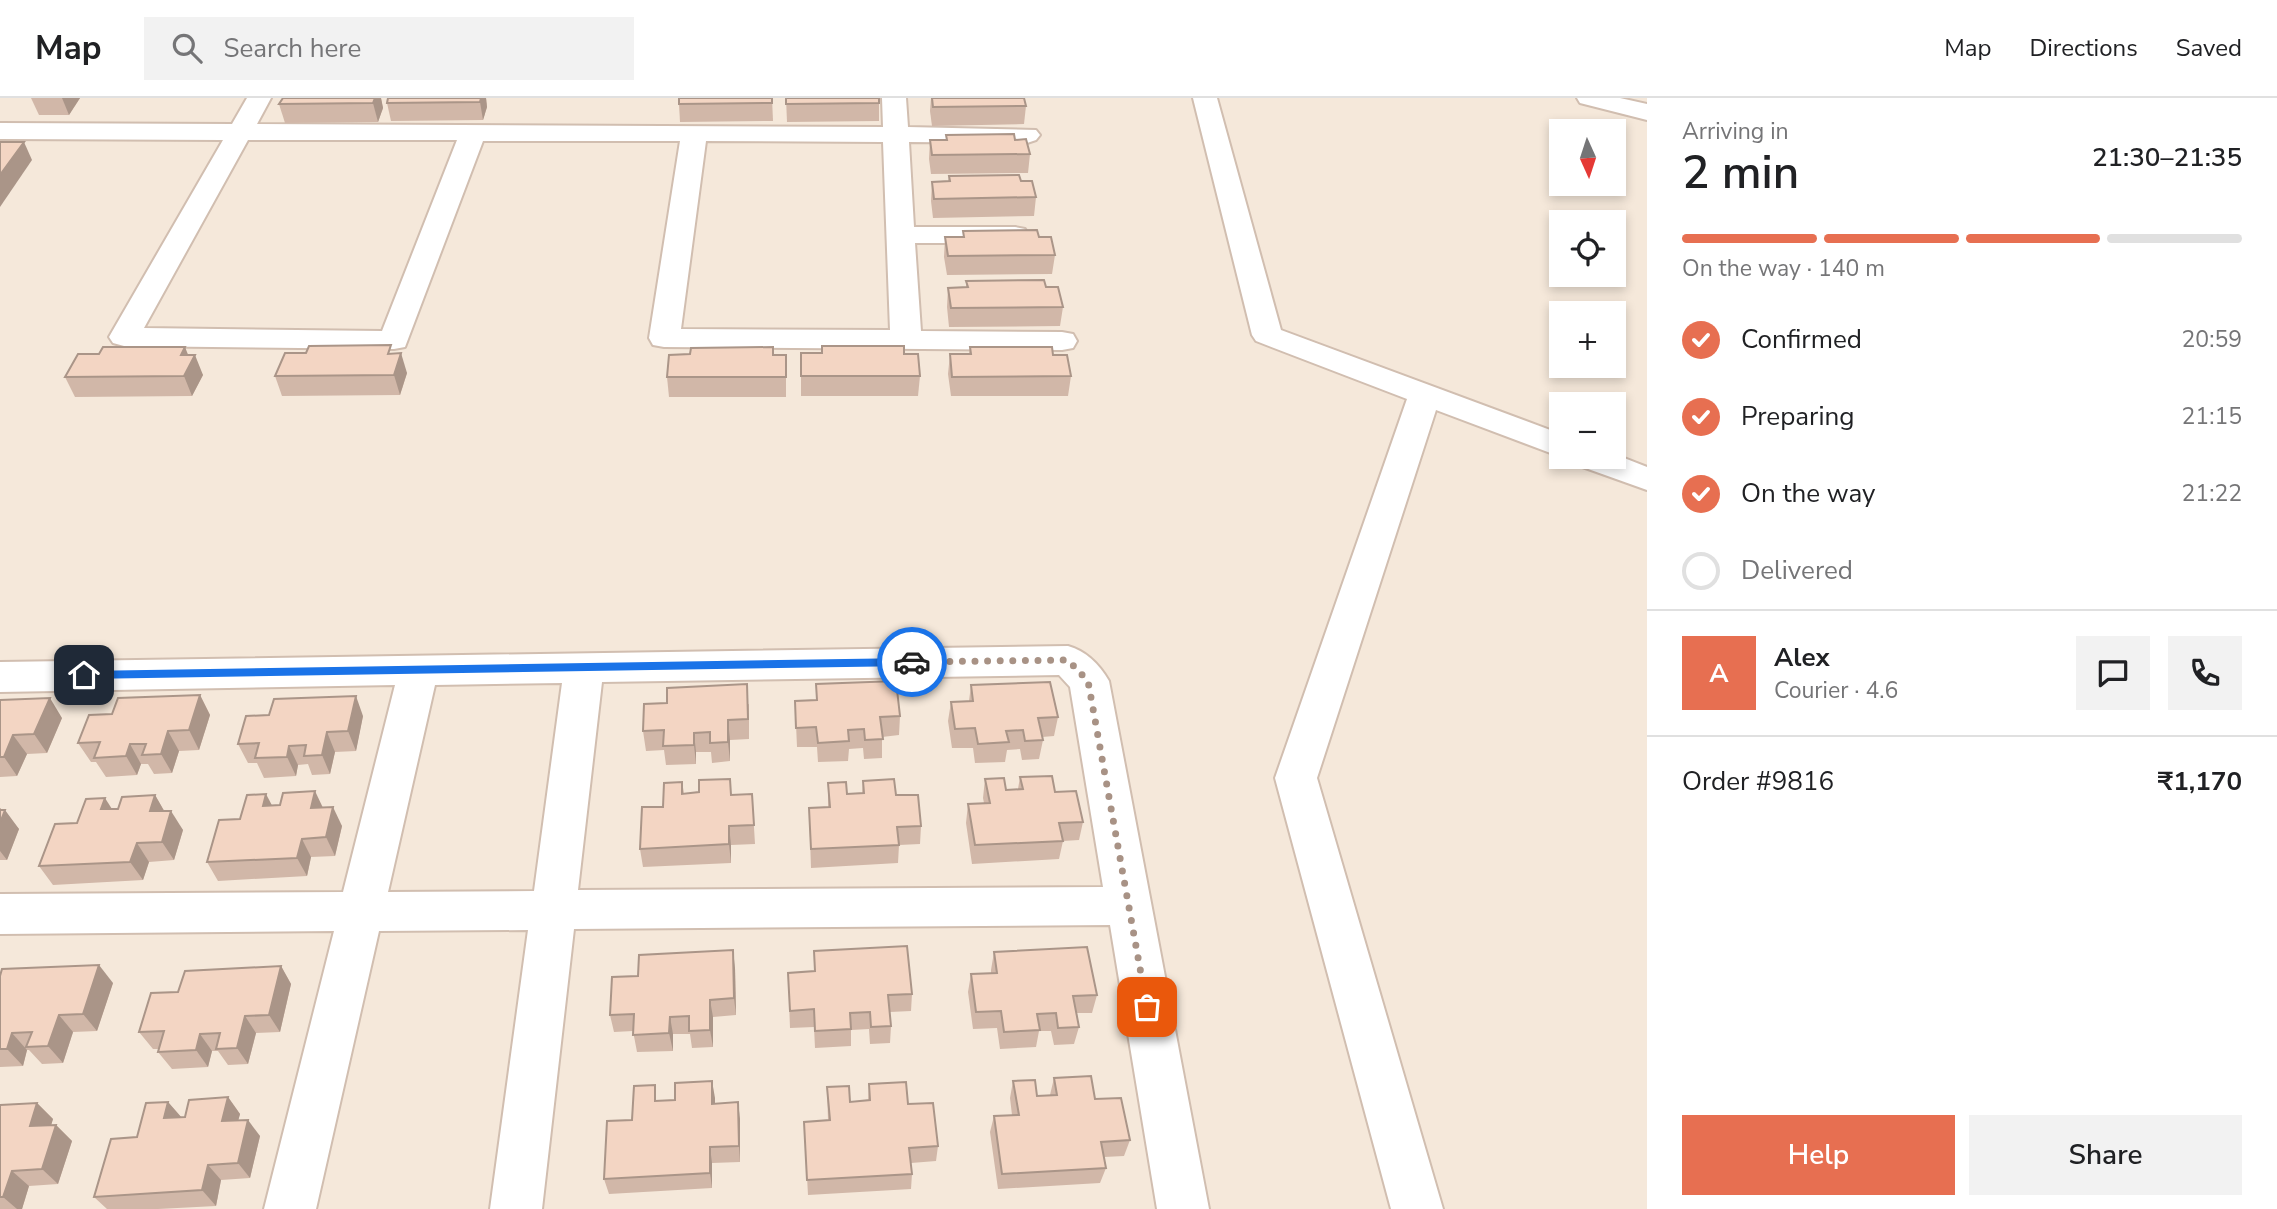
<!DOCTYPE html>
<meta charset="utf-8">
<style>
:root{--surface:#fff;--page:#f2f2f2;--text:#202124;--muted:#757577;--line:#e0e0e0;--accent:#e76f51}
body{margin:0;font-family:"Nunito Sans",sans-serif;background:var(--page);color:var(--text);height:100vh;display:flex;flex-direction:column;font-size:26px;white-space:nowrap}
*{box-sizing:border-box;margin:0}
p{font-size:23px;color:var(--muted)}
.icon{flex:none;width:38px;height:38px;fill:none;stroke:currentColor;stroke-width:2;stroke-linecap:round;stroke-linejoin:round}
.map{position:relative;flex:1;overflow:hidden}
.details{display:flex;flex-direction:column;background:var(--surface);width:630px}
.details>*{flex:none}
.needle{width:46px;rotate:177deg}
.tools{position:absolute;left:1549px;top:21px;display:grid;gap:14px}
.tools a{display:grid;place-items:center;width:77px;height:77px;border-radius:0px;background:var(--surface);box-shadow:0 4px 10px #0003;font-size:35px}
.pin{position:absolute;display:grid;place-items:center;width:60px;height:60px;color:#fff;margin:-30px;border-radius:14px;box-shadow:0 4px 10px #0006}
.courier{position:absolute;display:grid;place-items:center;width:70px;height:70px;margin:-35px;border:5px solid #1a73e8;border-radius:50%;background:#fff;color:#222;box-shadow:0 2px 9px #0007}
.head em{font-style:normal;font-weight:600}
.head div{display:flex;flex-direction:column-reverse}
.head{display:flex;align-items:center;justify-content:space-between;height:119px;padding:0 35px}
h1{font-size:46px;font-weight:600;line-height:52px}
.bar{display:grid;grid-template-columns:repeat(4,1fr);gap:10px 7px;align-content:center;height:84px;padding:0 35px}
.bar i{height:9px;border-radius:5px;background:var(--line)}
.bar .selected{background:var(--accent)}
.bar p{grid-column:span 4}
.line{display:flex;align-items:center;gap:18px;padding:0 35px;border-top:2px solid var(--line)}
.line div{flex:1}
.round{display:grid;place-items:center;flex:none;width:74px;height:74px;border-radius:0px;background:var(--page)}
ol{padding:0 35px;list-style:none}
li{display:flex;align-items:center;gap:21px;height:77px}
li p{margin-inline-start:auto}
li .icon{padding:7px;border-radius:50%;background:var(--accent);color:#fff;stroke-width:4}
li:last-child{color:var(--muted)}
li i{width:38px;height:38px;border:4px solid var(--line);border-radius:50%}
.primary-button{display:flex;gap:14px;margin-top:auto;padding:14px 35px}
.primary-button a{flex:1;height:80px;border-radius:0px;background:var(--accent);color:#fff;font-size:28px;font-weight:600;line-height:80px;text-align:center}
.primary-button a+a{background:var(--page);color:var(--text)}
header{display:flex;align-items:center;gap:42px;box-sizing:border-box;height:98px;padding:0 35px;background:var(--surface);border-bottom:2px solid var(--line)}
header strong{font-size:33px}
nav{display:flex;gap:38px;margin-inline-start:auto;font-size:24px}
.search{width:490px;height:63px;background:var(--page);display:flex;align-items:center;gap:18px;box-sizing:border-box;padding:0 24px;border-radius:0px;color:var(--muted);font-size:26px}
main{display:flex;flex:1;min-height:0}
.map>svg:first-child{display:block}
.residential{fill:#f5e8da;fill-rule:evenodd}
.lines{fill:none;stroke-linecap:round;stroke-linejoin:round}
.minor-casing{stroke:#d1beb0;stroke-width:4}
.minor{fill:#fff;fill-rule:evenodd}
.wall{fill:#d1b7a8}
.shaded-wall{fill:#aa9588}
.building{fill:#f3d5c3;stroke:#aa9588;stroke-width:2}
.route{fill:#1a73e8}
.done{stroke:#a89285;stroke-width:7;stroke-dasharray:0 12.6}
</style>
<header>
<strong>Map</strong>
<div class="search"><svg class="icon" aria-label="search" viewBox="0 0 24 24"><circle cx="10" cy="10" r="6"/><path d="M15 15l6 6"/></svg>Search here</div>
<nav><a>Map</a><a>Directions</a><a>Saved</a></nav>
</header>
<main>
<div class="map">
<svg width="1647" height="1111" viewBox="0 0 1647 1111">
<rect width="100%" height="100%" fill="#fdf6ec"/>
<!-- residential -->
<path class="residential" d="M 0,0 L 1647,0 L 1647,1111 L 0,1111 ZM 1561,33 L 1614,33 L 1614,86 L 1561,86 ZM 1561,124 L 1614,124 L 1614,177 L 1561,177 ZM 1561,215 L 1614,215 L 1614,268 L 1561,268 ZM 1561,306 L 1614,306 L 1614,359 L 1561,359 Z"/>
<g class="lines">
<!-- minor casing -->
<g class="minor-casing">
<g id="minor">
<path d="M 247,0 L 271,0 L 257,26 L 883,29 L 882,0 L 906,0 L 908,29 L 1036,32 L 1040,37 L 1036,42 L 1027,45 L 909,44 L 914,129 L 1015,129 L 1025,131 L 1029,137 L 1025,143 L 1015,145 L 915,145 L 921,233 L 1062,234 L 1073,236 L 1077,243 L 1073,250 L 1062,252 L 664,249 L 653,247 L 649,240 L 680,43 L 483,43 L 405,249 L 394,251 L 124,248 L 113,245 L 109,239 L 223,42 L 0,41 L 0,25 L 232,26 ZM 248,42 L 457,42 L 382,233 L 144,230 ZM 706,43 L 883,44 L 890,232 L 681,231 Z"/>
<polygon points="1193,0 1217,0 1281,232 1561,336 1561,359 1436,312 1317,680 1443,1111 1391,1111 1275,680 1407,301 1256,243 1252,237"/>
<polygon points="1577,0 1620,0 1647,6 1647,22 1580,5"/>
<polygon points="1614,356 1647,369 1647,392 1577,367 1572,359 1614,359"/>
<path d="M 1068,548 C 1086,553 1099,566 1109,583 L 1209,1111 L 1157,1111 L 1110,827 L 574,831 L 542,1111 L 490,1111 L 528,832 L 379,833 L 316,1111 L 264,1111 L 334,833 L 0,836 L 0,796 L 343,794 L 395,587 L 0,594 L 0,564 ZM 1059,577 L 1070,589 L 1103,789 L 578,792 L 602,584 ZM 562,585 L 534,793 L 388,794 L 435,587 Z"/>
</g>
</g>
<!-- minor -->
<use href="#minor" class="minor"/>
</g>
<!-- wall -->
<g class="wall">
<polygon points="31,0 80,0 69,17 39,17"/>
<polygon points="283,0 381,0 383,10 378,24 285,25 279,6"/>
<polygon points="388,0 486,0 487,9 483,22 391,23 387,5"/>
<polygon points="772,0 773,23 680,24 679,6"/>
<polygon points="786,0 879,5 879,23 787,24"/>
<polygon points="931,0 1024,0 1026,8 1024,26 932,28 930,13"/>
<polygon points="946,37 1015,42 1030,56 1028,75 931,76 929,61 930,42 946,42"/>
<polygon points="949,78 1021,83 1036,99 1034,118 933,120 931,103 932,84 948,83"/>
<polygon points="963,133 1039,139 1055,157 1052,176 947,177 944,159 945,139 963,139"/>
<polygon points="966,183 1046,189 1063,209 1060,228 949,229 947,209 948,190 966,189"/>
<polygon points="970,249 1053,257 1071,278 1068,298 951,298 948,276 950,256 969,256"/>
<polygon points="801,255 904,256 920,278 918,298 801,298"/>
<polygon points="393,256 407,275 400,297 282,298 275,278"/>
<polygon points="188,257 203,277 192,298 75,299 65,279"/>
<polygon points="773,257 786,257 786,299 669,299 667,279"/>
<polygon points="816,586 900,618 899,637 882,639 882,660 864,661 863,650 849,651 848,663 818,664 817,649 797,649 795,603 816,602"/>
<polygon points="971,587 1058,619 1054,638 1042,639 1043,642 1039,661 1022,662 1020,651 1007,652 1005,664 975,665 973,650 952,650 948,623 951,604 969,603"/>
<polygon points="200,597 210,617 199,652 179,653 172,675 154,676 148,666 141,666 137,677 106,679 96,664 91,664 78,645 112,616"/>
<polygon points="0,602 62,620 47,655 27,656 17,678 0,679"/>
<polygon points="749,606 749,641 730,642 730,663 712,665 711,654 696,654 696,666 666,667 664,652 646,653 643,633"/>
<polygon points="363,618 356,653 335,654 330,676 312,677 308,666 298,667 296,678 264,680 257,665 248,665 238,646"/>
<polygon points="1020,679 1055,694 1083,724 1079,742 1063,743 1059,761 972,766 966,725 968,706 984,705 983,700 985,681 1006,692 1018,691"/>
<polygon points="863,683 896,697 921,728 920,746 899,747 898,765 811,770 809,710 828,709 828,685 847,696 862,695"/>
<polygon points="682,684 684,695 732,697 752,696 755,746 731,747 731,765 643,769 640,751"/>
<polygon points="155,697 164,713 183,732 174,762 149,764 143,782 53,787 39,768 77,725 112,711 118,711"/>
<polygon points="272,707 323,709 342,728 335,758 311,759 307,778 218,783 207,764 240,721"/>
<polygon points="0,710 19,731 7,762 0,762"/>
<polygon points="814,853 912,896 911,913 890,914 891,928 890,945 870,946 869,931 851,932 851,948 815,950 814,929 790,930 788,875 814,873"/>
<polygon points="994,854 1097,897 1092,915 1077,915 1079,929 1074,946 1054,947 1051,933 1039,933 1036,949 1000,951 997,930 973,931 968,894 971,876 991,875 991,872"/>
<polygon points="281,868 291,886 280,934 256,935 248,966 228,967 218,953 212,953 208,969 172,971 158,954 159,951 153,951 139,934 178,894"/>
<polygon points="735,870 736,917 713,919 713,949 692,950 690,936 673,936 673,953 637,954 633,933 614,934 610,917 638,878"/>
<polygon points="0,878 113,885 97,933 73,934 63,965 42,966 29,952 27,952 23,968 0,969"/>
<polygon points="1054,980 1095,1001 1130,1042 1124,1058 1104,1059 1106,1070 1100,1085 998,1091 990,1034 994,1018 1012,1017 1010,1000 1013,983 1037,998 1050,997"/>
<polygon points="712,983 715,1005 740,1021 740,1064 712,1065 712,1090 609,1096 604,1081 632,1022 658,1003 675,1002"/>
<polygon points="869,986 908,1006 938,1048 936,1063 911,1065 912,1076 911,1091 808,1097 804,1024 828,1022 827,989 850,1004 868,1003"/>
<polygon points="228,999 240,1016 238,1022 260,1038 250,1080 221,1082 216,1108 158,1111 107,1111 94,1099 137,1039 168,1004 181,1019 185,1019"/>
<polygon points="37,1005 53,1021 51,1027 56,1027 72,1043 58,1086 29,1088 22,1111 0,1111 0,1007"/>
</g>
<!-- shaded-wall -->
<g class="shaded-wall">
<polygon points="62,0 80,0 69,17"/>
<polygon points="375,0 381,0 383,10 378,24 373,5"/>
<polygon points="481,0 486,0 487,9 483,22 480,4"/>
<polygon points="24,44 32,62 0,109 0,77"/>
<polygon points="185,249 191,264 195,257 203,277 192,298 184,278 181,257"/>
<polygon points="401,255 407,275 400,297 394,277"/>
<polygon points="200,597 210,617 199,652 189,632"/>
<polygon points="356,598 363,618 356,653 348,633"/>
<polygon points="50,600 62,620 47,655 34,636"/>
<polygon points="728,622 730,642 730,663 728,644"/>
<polygon points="168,633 179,653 172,675 161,656"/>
<polygon points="327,634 335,654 330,676 322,657"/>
<polygon points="694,635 696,654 696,666 694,647"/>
<polygon points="13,637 27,656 17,678 4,659"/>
<polygon points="130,646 141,666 137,677 126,658"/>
<polygon points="289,648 298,667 296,678 287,659"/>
<polygon points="315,693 324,712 311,710"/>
<polygon points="266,696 276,715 263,708"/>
<polygon points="155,697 166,716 150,713"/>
<polygon points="105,700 117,719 101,711"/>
<polygon points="333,709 342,728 335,758 326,739"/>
<polygon points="0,710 4,715 5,712 19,731 7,762 0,753"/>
<polygon points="171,713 183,732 174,762 162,744"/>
<polygon points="729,728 731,747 731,765 729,746"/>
<polygon points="302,741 311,759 307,778 297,760"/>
<polygon points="137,745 149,764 143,782 130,764"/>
<polygon points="733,852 735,870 736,917 734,900"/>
<polygon points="99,867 113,885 97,933 83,916"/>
<polygon points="281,868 291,886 280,934 269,917"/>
<polygon points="710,902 713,919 713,949 710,932"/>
<polygon points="59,917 73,934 63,965 48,948"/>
<polygon points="245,918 256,935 248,966 237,950"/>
<polygon points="670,919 673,936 673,953 669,935"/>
<polygon points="12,935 27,952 23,968 7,951"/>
<polygon points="200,936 212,953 208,969 196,952"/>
<polygon points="712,983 715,1000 715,1022 712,1006"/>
<polygon points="228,999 240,1016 234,1039 222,1023"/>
<polygon points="168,1004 182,1020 164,1020"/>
<polygon points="738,1004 740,1021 740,1064 739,1048"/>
<polygon points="37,1005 53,1021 46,1044 30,1028"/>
<polygon points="248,1022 260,1038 250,1080 238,1065"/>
<polygon points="56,1027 72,1043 58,1086 42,1071"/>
<polygon points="710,1049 712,1065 712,1090 710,1075"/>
<polygon points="208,1067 221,1082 216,1108 202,1092"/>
<polygon points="12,1073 29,1088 22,1111 17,1111 3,1099"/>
</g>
<!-- building -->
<g class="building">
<polygon points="283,0 375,0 373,5 279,6"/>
<polygon points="388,0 481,0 480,4 387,5"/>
<polygon points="679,0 772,0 772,5 679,6"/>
<polygon points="786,0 879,0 879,5 786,6"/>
<polygon points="932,0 1024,0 1026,8 933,9"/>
<polygon points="1014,36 1015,42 1026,41 1030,56 932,57 930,42 947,42 946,37"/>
<polygon points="0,44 24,44 0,77"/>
<polygon points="1019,77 1021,83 1032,83 1036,99 934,101 932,84 950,83 949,78"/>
<polygon points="1037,132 1039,139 1051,139 1055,157 948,158 945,139 964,139 963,133"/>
<polygon points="1044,182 1046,189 1058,189 1063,209 951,210 948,190 968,189 966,183"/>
<polygon points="391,247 388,256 401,255 394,277 275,278 285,255 306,255 309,248"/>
<polygon points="822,248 904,248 904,256 918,256 920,278 801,278 801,255 822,255"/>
<polygon points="103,249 185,249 181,257 195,257 184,278 65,279 78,256 99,256"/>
<polygon points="773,249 773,257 786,257 786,279 667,279 669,257 690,256 691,250"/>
<polygon points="970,249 1052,249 1053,257 1067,257 1071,278 952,279 950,256 971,256"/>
<polygon points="896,583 900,618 880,619 883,641 865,642 864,631 848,632 849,643 818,645 816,629 796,630 795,603 817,602 816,586"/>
<polygon points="1050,584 1058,619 1038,620 1043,642 1025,643 1023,632 1006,633 1009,644 978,646 975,630 955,631 951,604 973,603 971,587"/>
<polygon points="747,586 748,621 728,622 728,644 710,645 710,634 694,635 694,647 663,648 664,632 643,633 644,606 667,605 667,590"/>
<polygon points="200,597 189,632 168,633 161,656 142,657 146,646 130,646 126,658 94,660 100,644 78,645 89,617 112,616 118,600"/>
<polygon points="356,598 348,633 327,634 322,657 304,658 306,647 289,648 287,659 255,660 259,645 238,646 246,618 269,617 274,601"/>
<polygon points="50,600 34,636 13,637 4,659 0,659 0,602"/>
<polygon points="1052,678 1055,694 1076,693 1083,724 1059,725 1063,743 975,747 968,706 990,705 985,681 1004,680 1006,692 1023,691 1020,679"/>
<polygon points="730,681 731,697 752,696 754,727 729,728 729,746 640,751 642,709 663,709 664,685 682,684 682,696 699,694 699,682"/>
<polygon points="894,681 896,697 918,697 921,728 897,729 899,747 811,751 809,710 830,709 828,685 846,684 847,696 864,695 863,683"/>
<polygon points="315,693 311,710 333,709 326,739 302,741 297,760 207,764 219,722 240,721 247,697 266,696 263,708 280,707 283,695"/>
<polygon points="155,697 150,713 171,713 162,744 137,745 130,764 39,768 55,726 77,725 86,701 105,700 101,711 118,711 122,699"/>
<polygon points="0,712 5,712 0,725"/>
<polygon points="907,848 912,896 888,897 891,928 871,929 870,914 850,915 851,931 815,933 814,911 790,913 788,875 815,873 814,853"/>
<polygon points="1087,849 1097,897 1073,898 1079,929 1058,930 1056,915 1037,916 1040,932 1004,934 1001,913 976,914 971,876 997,875 994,854"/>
<polygon points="733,852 734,900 710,902 710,932 689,933 689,918 670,919 669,935 633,937 634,916 610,917 612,879 638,878 639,857"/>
<polygon points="99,867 83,916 59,917 48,948 26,949 32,934 12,935 7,951 0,951 0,878 2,871"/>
<polygon points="281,868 269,917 245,918 237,950 216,951 220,935 200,936 196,952 158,954 164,933 139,934 151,895 178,894 185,873"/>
<polygon points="1091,978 1095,1001 1121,1000 1130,1042 1101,1044 1106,1070 1002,1076 994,1018 1019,1017 1013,983 1035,982 1037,998 1057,997 1054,980"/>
<polygon points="712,983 712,1006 738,1004 739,1048 710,1049 710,1075 604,1081 607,1023 632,1022 634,988 655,987 655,1003 675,1002 675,985"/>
<polygon points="906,984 908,1006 933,1005 938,1048 909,1050 912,1076 807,1082 804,1024 830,1022 827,989 849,988 850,1004 870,1002 869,986"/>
<polygon points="228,999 222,1023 248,1022 238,1065 208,1067 202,1092 94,1099 111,1041 137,1039 146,1005 168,1004 164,1020 185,1019 189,1002"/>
<polygon points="37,1005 30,1028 56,1027 42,1071 12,1073 3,1099 0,1099 0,1007"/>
</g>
<!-- route -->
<polygon class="route" points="912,560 917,564 912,568 84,581 78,577 84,573"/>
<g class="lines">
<!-- done -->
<polyline class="done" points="912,564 1068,562 1088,583 1147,909"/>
</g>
</svg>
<div class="tools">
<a><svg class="needle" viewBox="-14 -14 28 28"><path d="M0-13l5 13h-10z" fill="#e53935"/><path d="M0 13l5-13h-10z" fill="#757577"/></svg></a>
<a><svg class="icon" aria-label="locate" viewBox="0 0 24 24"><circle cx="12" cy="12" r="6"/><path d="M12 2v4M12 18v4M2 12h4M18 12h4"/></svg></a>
<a>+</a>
<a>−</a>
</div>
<div class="pin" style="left:1147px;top:909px;background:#ea580c"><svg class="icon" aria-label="bag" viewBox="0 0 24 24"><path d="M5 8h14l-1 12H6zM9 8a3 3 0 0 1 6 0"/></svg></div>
<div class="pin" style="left:84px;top:577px;background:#1f2937"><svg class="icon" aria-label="home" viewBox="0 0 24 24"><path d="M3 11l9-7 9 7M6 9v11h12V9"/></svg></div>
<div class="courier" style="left:912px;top:564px"><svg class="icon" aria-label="car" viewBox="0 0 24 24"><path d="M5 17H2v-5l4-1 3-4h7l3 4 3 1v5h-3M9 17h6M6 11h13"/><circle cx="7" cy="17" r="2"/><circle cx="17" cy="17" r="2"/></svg></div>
</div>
<section class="details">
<div class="head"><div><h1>2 min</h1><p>Arriving in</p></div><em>21:30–21:35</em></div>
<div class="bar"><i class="selected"></i><i class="selected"></i><i class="selected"></i><i></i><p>On the way · 140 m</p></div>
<ol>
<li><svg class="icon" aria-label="check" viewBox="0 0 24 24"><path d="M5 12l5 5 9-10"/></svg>Confirmed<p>20:59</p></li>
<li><svg class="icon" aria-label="check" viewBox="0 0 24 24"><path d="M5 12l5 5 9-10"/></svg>Preparing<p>21:15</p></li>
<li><svg class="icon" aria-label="check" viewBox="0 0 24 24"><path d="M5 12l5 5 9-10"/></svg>On the way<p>21:22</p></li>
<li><i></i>Delivered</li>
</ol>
<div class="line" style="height:126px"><b class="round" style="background:var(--accent);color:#fff">A</b><div><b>Alex</b><p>Courier · 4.6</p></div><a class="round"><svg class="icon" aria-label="chat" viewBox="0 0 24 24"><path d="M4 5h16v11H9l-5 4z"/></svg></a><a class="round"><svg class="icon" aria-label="phone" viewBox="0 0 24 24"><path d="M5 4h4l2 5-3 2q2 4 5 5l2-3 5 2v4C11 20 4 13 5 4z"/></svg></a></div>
<div class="line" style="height:91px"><div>Order #9816</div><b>₹1,170</b></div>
<div class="primary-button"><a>Help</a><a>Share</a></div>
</section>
</main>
